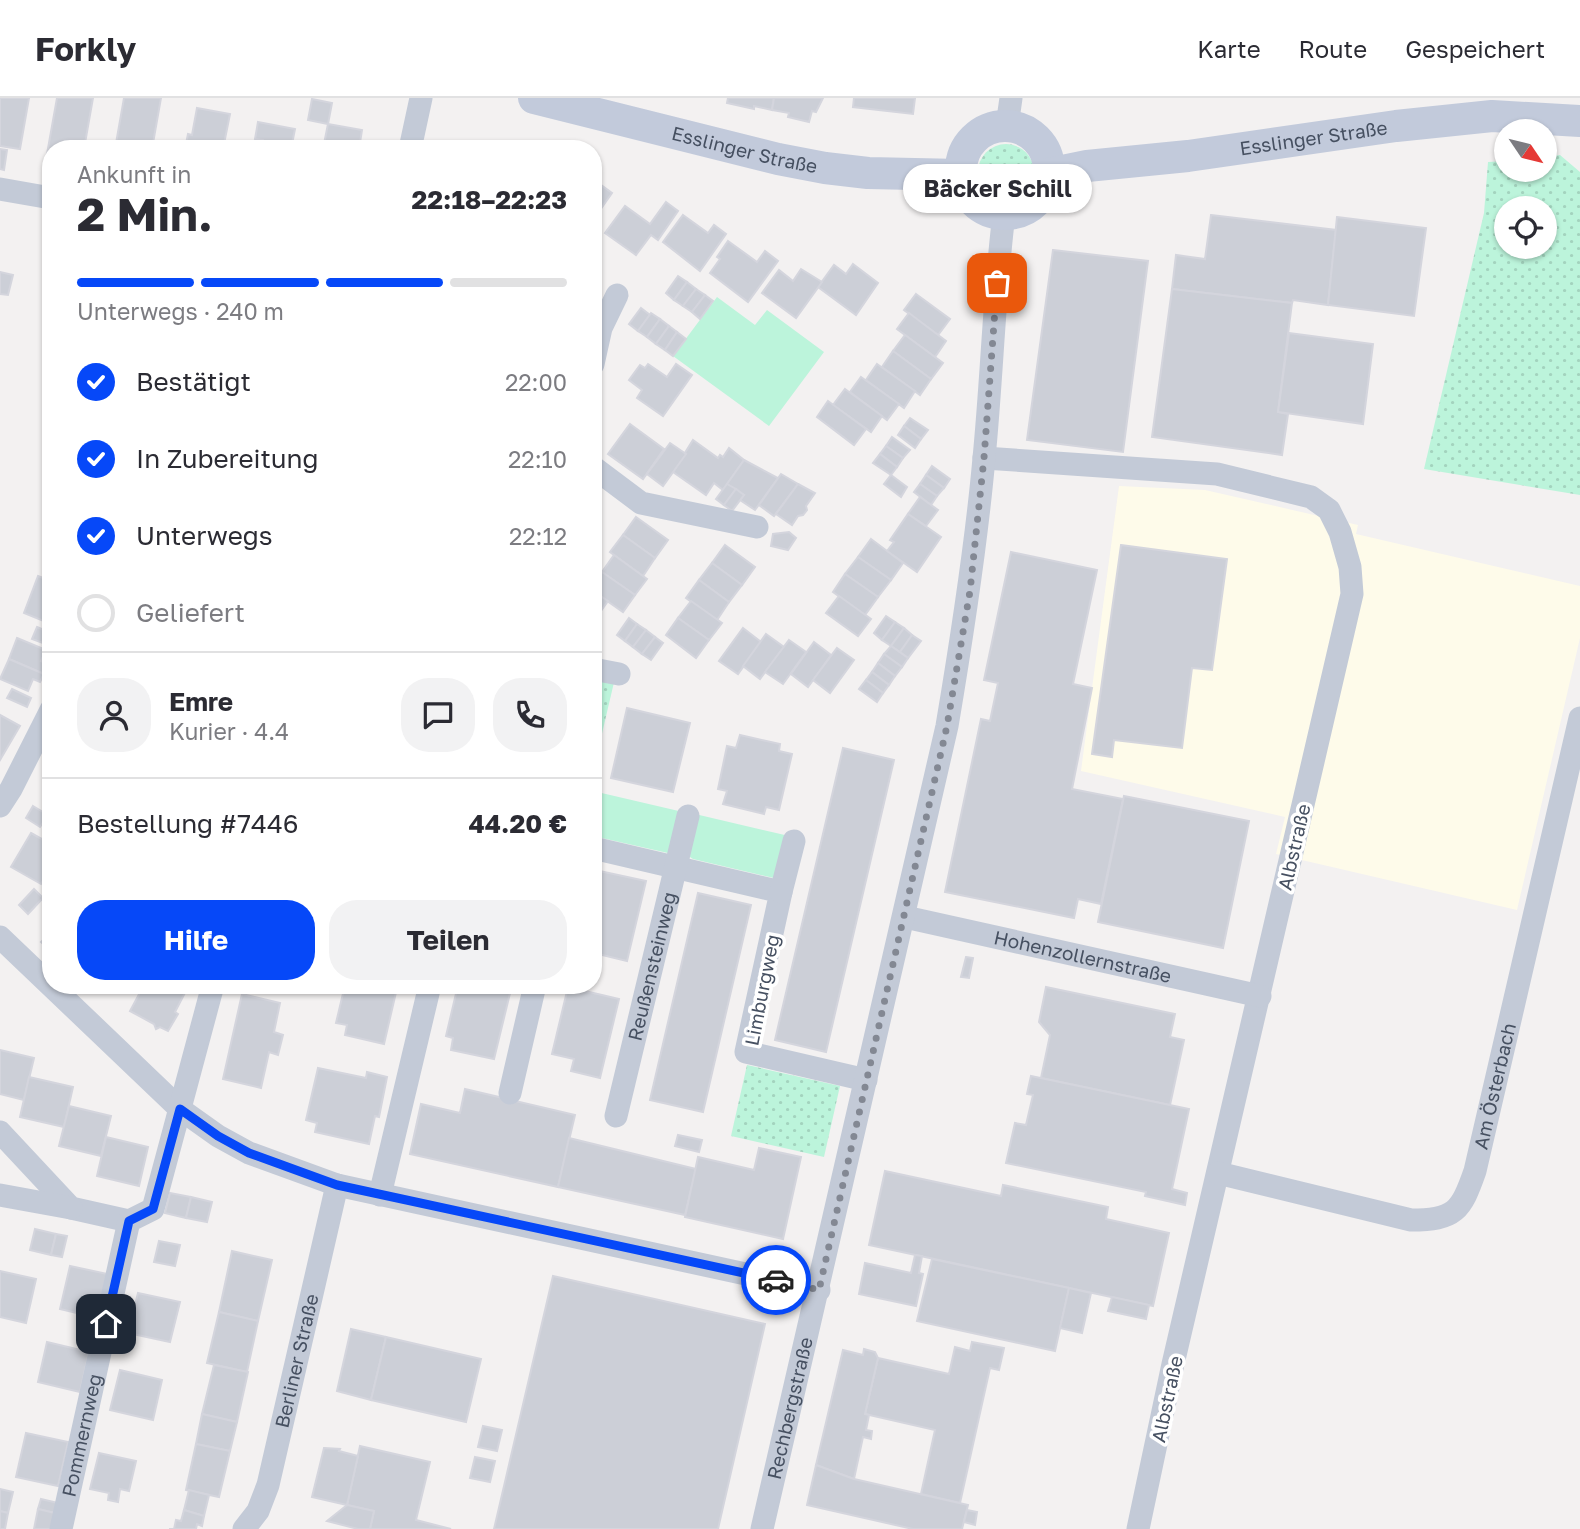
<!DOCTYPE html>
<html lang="de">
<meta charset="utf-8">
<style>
:root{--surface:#fff;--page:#f2f2f3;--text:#2b2b33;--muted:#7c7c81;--line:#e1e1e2;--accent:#0648f8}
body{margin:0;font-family:"Golos Text",sans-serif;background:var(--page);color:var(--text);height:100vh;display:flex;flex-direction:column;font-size:26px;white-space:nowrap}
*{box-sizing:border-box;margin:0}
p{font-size:23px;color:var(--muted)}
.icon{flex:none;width:38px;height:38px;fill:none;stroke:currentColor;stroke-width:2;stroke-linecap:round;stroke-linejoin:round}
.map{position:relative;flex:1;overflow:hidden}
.panel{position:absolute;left:42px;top:42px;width:560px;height:854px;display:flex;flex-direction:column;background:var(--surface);border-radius:28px;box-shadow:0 2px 5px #0004}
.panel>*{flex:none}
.needle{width:46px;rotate:125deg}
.controls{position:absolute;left:1494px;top:21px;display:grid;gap:14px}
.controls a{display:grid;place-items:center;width:63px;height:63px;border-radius:50%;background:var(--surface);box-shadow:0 2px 5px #0004;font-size:35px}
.pin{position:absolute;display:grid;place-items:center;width:60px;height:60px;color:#fff;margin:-30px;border-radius:14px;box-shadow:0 4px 10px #0006}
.courier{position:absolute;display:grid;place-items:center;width:70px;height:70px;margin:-35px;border:5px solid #0648f8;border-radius:50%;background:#fff;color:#222;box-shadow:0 2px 9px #0007}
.bubble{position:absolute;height:49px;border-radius:24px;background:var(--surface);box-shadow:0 2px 5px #0004;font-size:23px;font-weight:700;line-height:49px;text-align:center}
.head em{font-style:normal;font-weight:700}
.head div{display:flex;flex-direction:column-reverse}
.head{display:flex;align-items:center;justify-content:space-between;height:119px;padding:0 35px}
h1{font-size:46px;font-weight:700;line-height:52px}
.bar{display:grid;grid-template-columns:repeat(4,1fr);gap:10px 7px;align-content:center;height:84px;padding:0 35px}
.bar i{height:9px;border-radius:5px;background:var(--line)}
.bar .selected{background:var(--accent)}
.bar p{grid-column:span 4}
.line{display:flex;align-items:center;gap:18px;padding:0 35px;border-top:2px solid var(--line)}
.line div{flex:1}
.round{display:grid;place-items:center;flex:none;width:74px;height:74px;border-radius:28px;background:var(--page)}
ol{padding:0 35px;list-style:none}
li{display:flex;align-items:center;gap:21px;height:77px}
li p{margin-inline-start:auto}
li .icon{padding:7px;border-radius:50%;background:var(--accent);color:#fff;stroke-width:4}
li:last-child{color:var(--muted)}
li i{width:38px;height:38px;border:4px solid var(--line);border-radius:50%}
.button{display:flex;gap:14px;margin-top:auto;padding:14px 35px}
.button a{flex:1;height:80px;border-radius:28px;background:var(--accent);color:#fff;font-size:28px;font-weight:700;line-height:80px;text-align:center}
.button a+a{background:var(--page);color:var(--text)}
header{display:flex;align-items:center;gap:42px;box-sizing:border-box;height:98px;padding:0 35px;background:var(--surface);border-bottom:2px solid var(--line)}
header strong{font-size:33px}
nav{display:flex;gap:38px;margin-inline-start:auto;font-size:24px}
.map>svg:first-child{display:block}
.commercial{fill:#fefbea}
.grass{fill:url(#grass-dots);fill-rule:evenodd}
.green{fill:#bcf4db}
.building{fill:#cccfd7;stroke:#d4d5dd;stroke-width:2}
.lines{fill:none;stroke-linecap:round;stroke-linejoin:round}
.street{stroke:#c3cad7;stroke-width:23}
.secondary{stroke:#c2cadb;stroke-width:32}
.done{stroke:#838893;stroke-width:7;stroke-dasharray:0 12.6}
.route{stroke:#0648f8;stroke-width:9}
.labels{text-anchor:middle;stroke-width:7;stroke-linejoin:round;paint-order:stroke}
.street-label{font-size:19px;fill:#465061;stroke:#fff}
</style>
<header>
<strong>Forkly</strong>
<nav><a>Karte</a><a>Route</a><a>Gespeichert</a></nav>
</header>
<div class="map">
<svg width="1580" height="1431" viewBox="0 0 1580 1431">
<defs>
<pattern id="grass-dots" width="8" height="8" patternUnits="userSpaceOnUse" patternTransform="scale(1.75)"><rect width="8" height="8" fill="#bcf4db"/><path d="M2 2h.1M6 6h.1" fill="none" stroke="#a3d3be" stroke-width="1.8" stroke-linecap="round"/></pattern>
</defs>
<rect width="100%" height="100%" fill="#f3f1f1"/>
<!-- commercial -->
<polygon class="commercial" points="1119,388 1205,392 1358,427 1356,436 1580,488 1580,540 1517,812 1276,756 1285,719 1081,673"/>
<!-- grass -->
<g class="grass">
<circle cx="1006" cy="74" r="28"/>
<path d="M 1560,57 L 1580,74 L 1580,397 L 1424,371 L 1484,115 L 1488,64 L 1507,63 L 1507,72 L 1545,72 L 1545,59 ZM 1545,110 L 1545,149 L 1507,149 L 1507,110 Z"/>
<polygon points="593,577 615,580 593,674"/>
<polygon points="747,967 840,988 824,1059 731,1038"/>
</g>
<!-- green -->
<g class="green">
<polygon points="717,199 755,227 767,212 824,254 769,328 673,258"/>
<polygon points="593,693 683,714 668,755 593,738"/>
<polygon points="695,716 789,738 774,780 693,761 687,757"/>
</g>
<!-- building -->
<g class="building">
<polygon points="0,0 29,0 20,51 0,48"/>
<polygon points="57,0 93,0 84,51 51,51 51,57 47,56"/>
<polygon points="124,0 161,0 152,51 115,51"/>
<polygon points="728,0 774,0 772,12 754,8 754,11 727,5"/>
<polygon points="774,0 823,0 816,14 812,13 809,24 788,19 789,15 772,12"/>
<polygon points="854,0 915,0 913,16 853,9"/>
<polygon points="312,1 332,5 328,26 308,22"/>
<polygon points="197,10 230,16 223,51 185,51 188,36 192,37"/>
<polygon points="258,24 295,31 291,51 261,51 263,42 255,41"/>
<polygon points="328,26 362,32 359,51 323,51"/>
<polygon points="0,51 7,52 4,72 0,71"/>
<polygon points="593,81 612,95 593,122"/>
<polygon points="666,104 678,113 658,142 651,137 636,157 605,135 625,108 650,126"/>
<polygon points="683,117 708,135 714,127 726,136 700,173 663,144"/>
<polygon points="1211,117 1336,132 1328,207 1293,202 1292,205 1172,191 1176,157 1205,161"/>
<polygon points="1337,119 1426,130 1414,218 1328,207"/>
<polygon points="728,143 757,164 765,153 778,163 748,204 710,175 720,161 717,159"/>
<polygon points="1053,152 1148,163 1123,354 1027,342"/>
<polygon points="853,166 878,185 856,217 818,189 834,167 846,176"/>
<polygon points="801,171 822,184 796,220 762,195 779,172 793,183"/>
<polygon points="0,174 13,177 8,197 0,196"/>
<polygon points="678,178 687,184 674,202 666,195"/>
<polygon points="687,184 696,191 683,208 674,202"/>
<polygon points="696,191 705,197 692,214 683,208"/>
<polygon points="1172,191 1292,205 1278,314 1288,316 1282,357 1152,339"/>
<polygon points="916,196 950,221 938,237 904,212"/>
<polygon points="705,197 713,203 700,221 692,214"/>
<polygon points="641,210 650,217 638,233 629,226"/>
<polygon points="651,215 660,221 647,239 638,233"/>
<polygon points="909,215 946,243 935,259 897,231"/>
<polygon points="660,221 669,228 656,246 647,239"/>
<polygon points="669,228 677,234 665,252 656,246"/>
<polygon points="677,234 686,241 673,258 665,252"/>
<polygon points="1289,235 1373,246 1363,326 1278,314"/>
<polygon points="905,237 943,265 931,281 893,253"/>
<polygon points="893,253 931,281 920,297 882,269"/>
<polygon points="648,266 667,279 676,266 692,277 663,318 637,300 642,292 629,282 640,267 645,270"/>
<polygon points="877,266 915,293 904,310 866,282"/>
<polygon points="861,279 899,306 887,322 850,294"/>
<polygon points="845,291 882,318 871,334 833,307"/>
<polygon points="828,303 866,331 854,347 817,319"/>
<polygon points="910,320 928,332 921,341 904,328"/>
<polygon points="630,326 664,351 643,381 608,356"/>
<polygon points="904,328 921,341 915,350 898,337"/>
<polygon points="892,339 910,352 903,360 886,348"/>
<polygon points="693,342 718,360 720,357 723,359 729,350 744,362 723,392 714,385 706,397 673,374"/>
<polygon points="670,345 686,356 663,388 647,376"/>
<polygon points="886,348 903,360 897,369 880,356"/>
<polygon points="880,356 897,369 891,377 873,365"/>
<polygon points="744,362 778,380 755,412 740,402 744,397 727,386"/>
<polygon points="932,368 950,381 944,390 926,377"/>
<polygon points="781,376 798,386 774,418 759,407"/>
<polygon points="891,377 907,389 901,399 884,386"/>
<polygon points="926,377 944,390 937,398 920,386"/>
<polygon points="727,386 736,391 724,407 716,401"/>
<polygon points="798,386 815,395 806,408 807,412 803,417 798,418 792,427 776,416"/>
<polygon points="920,386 937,398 931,407 914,394"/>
<polygon points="736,391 744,397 732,413 724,407"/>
<polygon points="920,399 938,412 926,428 908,416"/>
<polygon points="908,416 941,439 917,474 887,453 894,444 890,442"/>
<polygon points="636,419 668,442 655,460 623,437"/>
<polygon points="789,434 796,440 788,452 771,448 773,436"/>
<polygon points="623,437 655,460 643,478 610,454"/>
<polygon points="871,441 903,465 891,482 858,459"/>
<polygon points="725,447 755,469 742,487 712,465"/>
<polygon points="1121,447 1227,461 1212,572 1192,570 1182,650 1114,642 1112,659 1092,656"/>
<polygon points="1011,454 1097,472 1073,586 1092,590 1072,691 1123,701 1101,806 1078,801 1074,820 945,794 981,621 990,623 998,585 984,582"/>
<polygon points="614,457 647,481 635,497 602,474"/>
<polygon points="858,459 891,482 878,499 845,476"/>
<polygon points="712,465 742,487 729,504 699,482"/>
<polygon points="602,474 635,497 623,514 593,493 593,486"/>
<polygon points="845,476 878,499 865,517 833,494"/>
<polygon points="38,478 51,483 51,526 24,515"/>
<polygon points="699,482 729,504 717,522 686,500"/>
<polygon points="593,493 608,503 601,513 593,508"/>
<polygon points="839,498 871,521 858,538 826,515"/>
<polygon points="691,503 722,525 709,542 678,520"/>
<polygon points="886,518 895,524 882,542 874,535"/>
<polygon points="629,520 637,526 625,543 617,537"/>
<polygon points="678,520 709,542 696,560 666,537"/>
<polygon points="895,524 904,530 891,548 882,542"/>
<polygon points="637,526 646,532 633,549 625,543"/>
<polygon points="37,529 51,535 51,548 32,541"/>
<polygon points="743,530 761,544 738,576 719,563"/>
<polygon points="904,530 912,537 900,554 891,548"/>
<polygon points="646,532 655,539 642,556 633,549"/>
<polygon points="766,536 784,549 760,581 743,568"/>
<polygon points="912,537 921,543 908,560 900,554"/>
<polygon points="655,539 663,545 651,562 642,556"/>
<polygon points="17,540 46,552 41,563 48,566 44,576 9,561"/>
<polygon points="789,542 806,554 783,586 765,574"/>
<polygon points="814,544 831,557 808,589 791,576"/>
<polygon points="891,548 908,560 902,569 884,556"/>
<polygon points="837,550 854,562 830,595 813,582"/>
<polygon points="884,556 902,569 895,578 878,565"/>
<polygon points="9,561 44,576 40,584 33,581 28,593 0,581"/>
<polygon points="878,565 895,578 889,587 872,574"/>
<polygon points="872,574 889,587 883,595 866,582"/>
<polygon points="866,582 883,595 877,604 859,591"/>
<polygon points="12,591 31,600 27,609 7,600"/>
<polygon points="627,610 690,625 673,694 611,680"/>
<polygon points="0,617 20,628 0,662"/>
<polygon points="740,637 780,646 779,653 792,656 779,712 766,709 764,716 723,706 727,693 718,691 727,648 736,650"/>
<polygon points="843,650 894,662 826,954 775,942"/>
<polygon points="1124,698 1249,723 1223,850 1098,824"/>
<polygon points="33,708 48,717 40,729 26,720"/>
<polygon points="31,735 51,746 51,769 41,786 11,769"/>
<polygon points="595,772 646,783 627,863 598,856 600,844 593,842"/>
<polygon points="34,791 43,800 28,816 19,807"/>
<polygon points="698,795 751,807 703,1014 650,1002"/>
<polygon points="51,835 51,853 41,844"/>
<polygon points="966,859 973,860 969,880 961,879"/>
<polygon points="144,887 189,887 175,914 178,916 168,933 160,929 156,931 154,926 130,913"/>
<polygon points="345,887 401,887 400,891 397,890 384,946 345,937 347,927 336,925"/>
<polygon points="458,887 512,887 494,961 451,952 453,940 446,938"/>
<polygon points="568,889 619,901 600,980 571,973 574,961 552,956"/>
<polygon points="1046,889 1175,916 1170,939 1184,942 1170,1007 1041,980 1050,937 1039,924"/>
<polygon points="242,896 280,905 274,934 283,937 278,957 269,954 261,990 223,981"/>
<polygon points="0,952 34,960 24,1002 0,996"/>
<polygon points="318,970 366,980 367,974 387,979 379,1019 375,1018 369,1046 315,1034 317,1025 306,1022"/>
<polygon points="1031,978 1189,1011 1172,1091 1187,1095 1185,1107 1145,1098 1146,1094 1006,1065 1015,1025 1026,1027 1033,997 1027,996"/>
<polygon points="29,979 73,989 64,1029 20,1019"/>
<polygon points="465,991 575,1017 558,1089 410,1056 421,1006 460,1015"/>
<polygon points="69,1008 111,1018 101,1058 59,1048"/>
<polygon points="678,1037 702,1042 699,1054 675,1048"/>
<polygon points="106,1039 148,1049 139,1088 97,1078"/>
<polygon points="569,1040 696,1071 685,1117 558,1089"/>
<polygon points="759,1050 801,1059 783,1141 685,1119 698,1059 754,1072"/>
<polygon points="885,1073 1001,1098 1003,1087 1108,1109 1106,1121 1169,1135 1153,1208 869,1147"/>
<polygon points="170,1095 191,1099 186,1120 165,1115"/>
<polygon points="191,1099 212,1104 207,1124 186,1120"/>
<polygon points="35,1131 56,1136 51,1157 30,1152"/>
<polygon points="56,1136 67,1138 62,1159 51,1157"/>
<polygon points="159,1143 180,1147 175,1168 154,1164"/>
<polygon points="232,1153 272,1162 258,1223 219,1214"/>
<polygon points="915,1157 922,1158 919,1175 923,1176 916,1208 859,1196 865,1165 911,1175"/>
<polygon points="932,1161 1069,1190 1055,1253 917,1223"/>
<polygon points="70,1168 112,1177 102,1221 60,1211"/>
<polygon points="0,1173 36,1181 26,1225 0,1219"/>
<polygon points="553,1178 765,1226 718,1431 494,1431"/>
<polygon points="1069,1190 1091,1195 1082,1235 1060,1230"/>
<polygon points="138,1195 180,1204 170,1244 128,1235"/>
<polygon points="1112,1199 1149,1207 1146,1221 1108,1213"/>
<polygon points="219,1214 258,1223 247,1274 207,1265"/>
<polygon points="351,1231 386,1239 371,1302 337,1293"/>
<polygon points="386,1239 481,1261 466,1324 371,1302"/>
<polygon points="47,1244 89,1254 80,1294 38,1284"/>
<polygon points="972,1244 1004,1250 999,1272 990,1270 960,1405 921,1396 935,1332 865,1316 878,1260 949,1276 955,1249 970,1253"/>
<polygon points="864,1251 875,1254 878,1260 865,1316 869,1317 866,1332 872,1333 871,1341 863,1339 854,1381 816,1367 843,1252 863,1257"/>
<polygon points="214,1267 248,1274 237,1324 202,1316"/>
<polygon points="120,1272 162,1282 153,1322 110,1312"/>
<polygon points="202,1316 237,1324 230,1353 196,1346"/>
<polygon points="483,1328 502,1332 497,1353 478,1349"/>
<polygon points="26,1335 68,1344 58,1388 16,1379"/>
<polygon points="196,1346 230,1353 219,1399 186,1392"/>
<polygon points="360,1348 430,1364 416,1422 451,1431 370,1431 374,1413 347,1407"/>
<polygon points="324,1350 340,1351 339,1353 358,1358 347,1407 312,1399"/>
<polygon points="99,1355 136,1363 129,1393 120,1391 118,1404 108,1402 109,1395 90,1391"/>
<polygon points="475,1359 495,1363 490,1384 470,1380"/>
<polygon points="816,1367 854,1381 968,1407 962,1431 913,1431 807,1407"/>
<polygon points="0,1391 13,1394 8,1415 0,1413"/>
<polygon points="189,1392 209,1397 204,1418 184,1412"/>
<polygon points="41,1401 62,1406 59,1416 38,1411"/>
<polygon points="347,1407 374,1413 370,1431 358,1431 327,1423"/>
<polygon points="38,1411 59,1416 56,1431 34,1431"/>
<polygon points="184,1412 204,1418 202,1428 197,1426 196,1431 169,1431 174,1431 176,1422 181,1423"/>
<polygon points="967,1412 977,1414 975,1427 964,1424"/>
<polygon points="0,1413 8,1415 5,1431 0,1431"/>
</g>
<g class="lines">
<!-- street -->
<g class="street">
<polyline points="1007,28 1011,0"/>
<polyline points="410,51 421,0"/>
<polyline points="0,91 51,100"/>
<polyline points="593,266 601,230 617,197"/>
<polyline points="984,360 1217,376 1311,399 1329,412 1340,434 1350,469 1352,496 1173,1266 1138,1431"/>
<polyline points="593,369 641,405 757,429"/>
<polyline points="593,571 619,576"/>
<polyline points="0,708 11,691 51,612"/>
<polyline points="593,750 781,794 746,954 866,982"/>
<polyline points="781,794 794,743"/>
<path id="s1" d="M 905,819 L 1260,898"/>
<polyline points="0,839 180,1011 218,1038 249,1055 337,1087 819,1192"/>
<polyline points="510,995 535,887"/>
<path id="s2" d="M 616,1018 L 688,718"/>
<polyline points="0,1034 71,1110 129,1123"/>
<path id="s3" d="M 1218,1075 L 1411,1122 C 1455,1122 1461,1113 1475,1073 L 1580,620"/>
<polyline points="0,1097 71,1110"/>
<polyline points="380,1097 430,887"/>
<path id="s4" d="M 61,1431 L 129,1123 L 153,1111 L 213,887"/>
<path id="s5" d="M 244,1431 L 258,1413 L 268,1387 L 337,1087"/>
<path id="s6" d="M 762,1431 L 947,628 C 962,539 976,450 984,360 C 992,279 994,197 1004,116"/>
</g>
<!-- secondary -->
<g class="secondary">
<path id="s7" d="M 534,0 L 778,61 L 825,70 L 868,75 L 961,77"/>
<circle cx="1005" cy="72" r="44"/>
<path id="s8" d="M 1048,76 L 1087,68 L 1188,58 L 1396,28 L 1492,18 L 1580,23"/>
</g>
</g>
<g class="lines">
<!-- done -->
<polyline class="done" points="776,1182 819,1192 947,628 970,493 984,360 997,185"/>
<!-- route -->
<polyline class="route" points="106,1226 129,1123 153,1111 180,1011 218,1038 249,1055 337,1087 776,1182"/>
</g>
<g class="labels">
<!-- street labels -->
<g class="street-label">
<text dy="7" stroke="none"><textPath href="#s8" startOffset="268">Esslinger Straße</textPath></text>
<text dy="7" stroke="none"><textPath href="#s7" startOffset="217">Esslinger Straße</textPath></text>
<text transform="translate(1294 749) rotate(-77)" y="7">Albstraße</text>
<text dy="7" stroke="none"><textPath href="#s1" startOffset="182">Hohenzollernstraße</textPath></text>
<text dy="7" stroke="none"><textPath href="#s2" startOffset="154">Reußensteinweg</textPath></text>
<text transform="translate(762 892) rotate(-79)" y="7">Limburgweg</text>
<text dy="7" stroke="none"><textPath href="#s3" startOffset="376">Am Österbach</textPath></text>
<text dy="7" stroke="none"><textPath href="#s5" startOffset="178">Berliner Straße</textPath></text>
<text transform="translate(1167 1301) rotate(-78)" y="7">Albstraße</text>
<text dy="7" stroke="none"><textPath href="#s6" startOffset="124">Rechbergstraße</textPath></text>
<text dy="7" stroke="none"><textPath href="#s4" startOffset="96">Pommernweg</textPath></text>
</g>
</g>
</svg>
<div class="controls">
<a><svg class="needle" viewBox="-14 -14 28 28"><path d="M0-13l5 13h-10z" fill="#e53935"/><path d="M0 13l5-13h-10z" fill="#7c7c81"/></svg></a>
<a><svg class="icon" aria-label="locate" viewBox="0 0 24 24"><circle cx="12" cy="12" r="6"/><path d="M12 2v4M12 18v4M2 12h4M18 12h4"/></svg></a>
</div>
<div class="pin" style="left:997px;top:185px;background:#ea580c"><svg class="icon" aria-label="bag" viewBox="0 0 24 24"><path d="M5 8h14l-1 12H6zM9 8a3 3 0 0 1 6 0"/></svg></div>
<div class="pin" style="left:106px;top:1226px;background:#1f2937"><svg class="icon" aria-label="home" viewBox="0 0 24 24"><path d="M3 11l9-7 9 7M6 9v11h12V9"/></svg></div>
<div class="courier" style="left:776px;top:1182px"><svg class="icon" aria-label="car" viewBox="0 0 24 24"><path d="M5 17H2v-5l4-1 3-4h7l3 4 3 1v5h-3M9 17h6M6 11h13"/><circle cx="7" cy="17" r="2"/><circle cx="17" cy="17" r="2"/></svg></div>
<div class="bubble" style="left:903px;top:66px;width:189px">Bäcker Schill</div>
<section class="panel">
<div class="head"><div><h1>2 Min.</h1><p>Ankunft in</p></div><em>22:18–22:23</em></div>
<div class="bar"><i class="selected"></i><i class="selected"></i><i class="selected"></i><i></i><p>Unterwegs · 240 m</p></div>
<ol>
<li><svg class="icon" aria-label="check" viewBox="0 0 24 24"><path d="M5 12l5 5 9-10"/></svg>Bestätigt<p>22:00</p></li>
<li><svg class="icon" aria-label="check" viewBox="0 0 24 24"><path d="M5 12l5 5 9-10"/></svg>In Zubereitung<p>22:10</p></li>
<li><svg class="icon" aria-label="check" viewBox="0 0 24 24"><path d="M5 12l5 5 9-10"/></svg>Unterwegs<p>22:12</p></li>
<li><i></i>Geliefert</li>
</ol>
<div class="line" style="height:126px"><a class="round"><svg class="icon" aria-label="person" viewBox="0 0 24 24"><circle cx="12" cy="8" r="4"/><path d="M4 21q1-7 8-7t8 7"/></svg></a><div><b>Emre</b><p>Kurier · 4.4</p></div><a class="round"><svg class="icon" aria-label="chat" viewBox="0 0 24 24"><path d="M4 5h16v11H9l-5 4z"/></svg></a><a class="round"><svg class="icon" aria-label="phone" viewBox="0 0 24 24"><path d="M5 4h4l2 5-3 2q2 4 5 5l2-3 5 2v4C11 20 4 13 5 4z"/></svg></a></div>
<div class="line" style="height:91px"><div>Bestellung #7446</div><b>44.20 €</b></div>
<div class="button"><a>Hilfe</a><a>Teilen</a></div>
</section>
</div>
